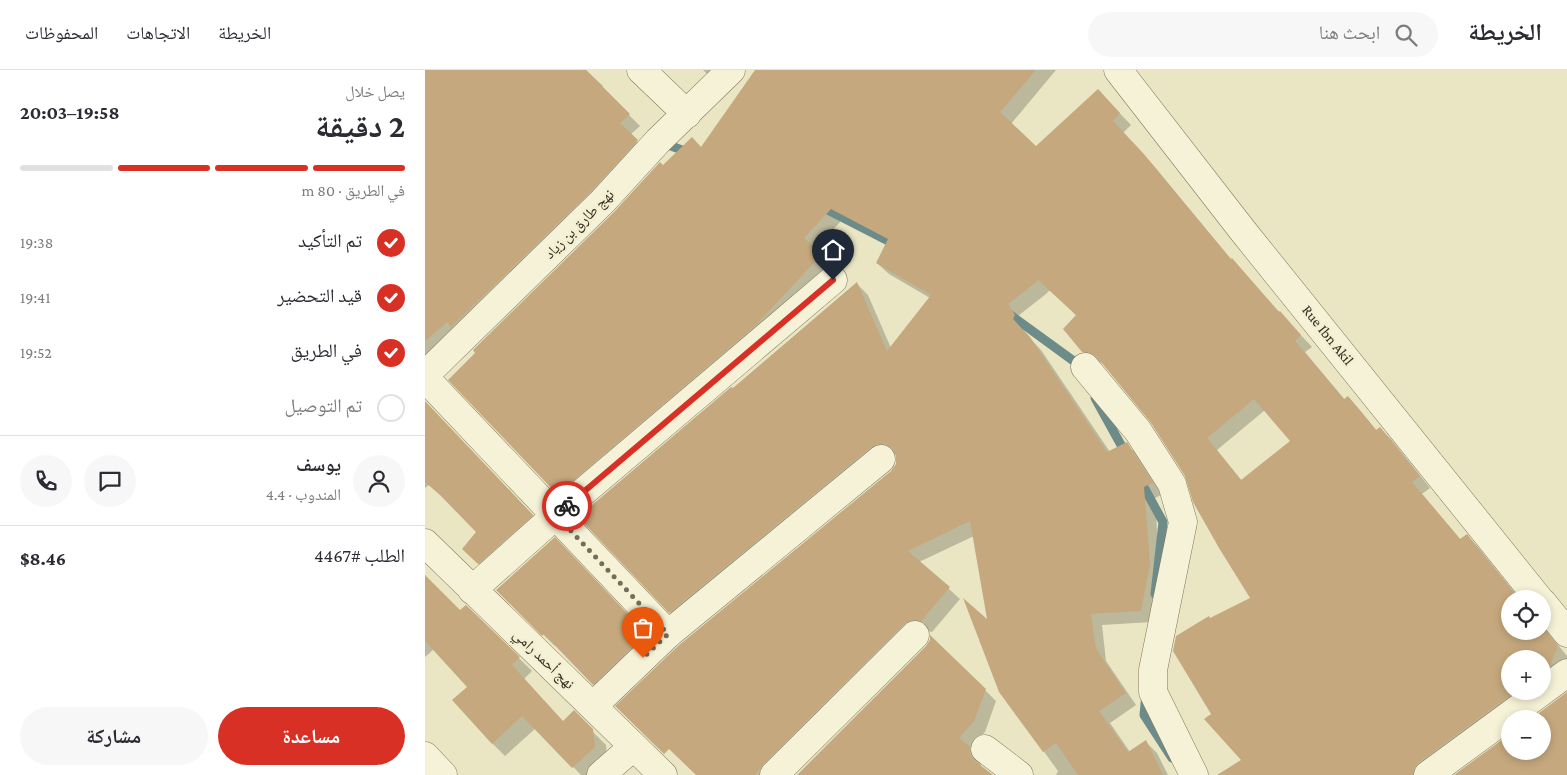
<!DOCTYPE html>
<html lang="ar">
<meta charset="utf-8">
<style>
:root{--surface:#fff;--page:#f7f7f7;--text:#2b2b33;--muted:#7c7c81;--line:#e1e1e2;--accent:#d93025}
body{margin:0;font-family:"Crimson Pro","Noto Naskh Arabic",serif;background:var(--page);color:var(--text);direction:rtl;height:100vh;display:flex;flex-direction:column;font-size:19px;white-space:nowrap}
*{box-sizing:border-box;margin:0}
p{font-size:16px;color:var(--muted)}
.icon{flex:none;width:28px;height:28px;fill:none;stroke:currentColor;stroke-width:2;stroke-linecap:round;stroke-linejoin:round}
.map{position:relative;flex:1;overflow:hidden;direction:ltr}
.panel{display:flex;flex-direction:column;background:var(--surface);width:425px}
.panel>*{flex:none}
.controls{position:absolute;left:1076px;top:520px;display:grid;gap:10px}
.controls a{display:grid;place-items:center;width:50px;height:50px;border-radius:50%;background:var(--surface);box-shadow:0 2px 8px #0003;font-size:25px}
.pin{position:absolute;display:grid;place-items:center;width:42px;height:42px;color:#fff;margin:-51px -21px;border-radius:50% 50% 50% 0;rotate:-45deg;box-shadow:0 0 5px #0007}
.pin .icon{rotate:45deg}
.courier{position:absolute;display:grid;place-items:center;width:50px;height:50px;margin:-25px;border:4px solid #d93025;border-radius:50%;background:#fff;color:#222;box-shadow:0 1px 6px #0007}
.headline em{font-style:normal;font-weight:700}
.headline div{display:flex;flex-direction:column-reverse}
.headline{display:flex;align-items:center;justify-content:space-between;height:85px;padding:0 20px}
h1{font-size:32px;font-weight:700;line-height:38px}
.bar{display:grid;grid-template-columns:repeat(4,1fr);gap:8px 5px;align-content:center;height:60px;padding:0 20px}
.bar i{height:6px;border-radius:4px;background:var(--line)}
.bar .on{background:var(--accent)}
.bar p{grid-column:span 4}
.line{display:flex;align-items:center;gap:12px;padding:0 20px;border-top:1px solid var(--line)}
.line div{flex:1}
.round{display:grid;place-items:center;flex:none;width:52px;height:52px;border-radius:26px;background:var(--page)}
ol{padding:0 20px;list-style:none}
li{display:flex;align-items:center;gap:15px;height:55px}
li p{margin-inline-start:auto}
li .icon{padding:5px;border-radius:50%;background:var(--accent);color:#fff;stroke-width:4}
li:last-child{color:var(--muted)}
li i{width:28px;height:28px;border:2px solid var(--line);border-radius:50%}
.action{display:flex;gap:10px;margin-top:auto;padding:10px 20px}
.action a{flex:1;height:58px;border-radius:30px;background:var(--accent);color:#fff;font-size:20px;font-weight:700;line-height:58px;text-align:center}
.action a+a{background:var(--page);color:var(--text)}
header{display:flex;align-items:center;gap:30px;box-sizing:border-box;height:70px;padding:0 25px;background:var(--surface);border-bottom:1px solid var(--line)}
header strong{font-size:24px}
nav{display:flex;gap:28px;margin-inline-start:auto;font-size:18px}
.search{width:350px;height:45px;background:var(--page);display:flex;align-items:center;gap:12px;box-sizing:border-box;padding:0 18px;border-radius:28px;color:var(--muted);font-size:19px}
main{display:flex;flex:1;min-height:0}
.map>svg:first-child{display:block}
.shadow{fill:#0003;fill-rule:evenodd}
.lines{fill:none;stroke-linecap:round;stroke-linejoin:round}
.stream{stroke:#6d8b89;stroke-width:9}
.building{fill:#c5a87d;fill-rule:evenodd}
.minor-casing{stroke:#83785c;stroke-width:29}
.minor{stroke:#f6f2d7;stroke-width:28}
.done{stroke:#746e59;stroke-width:5;stroke-dasharray:0 9}
.route{stroke:#d93025;stroke-width:6}
.labels{text-anchor:middle;stroke-width:5;stroke-linejoin:round;paint-order:stroke}
.street-label{font-size:15px;fill:#342d1f;stroke:#f2efd3}
</style>
<header>
<strong>الخريطة</strong>
<div class="search"><svg class="icon" aria-label="search" viewBox="0 0 24 24"><circle cx="10" cy="10" r="6"/><path d="M15 15l6 6"/></svg>ابحث هنا</div>
<nav><a>الخريطة</a><a>الاتجاهات</a><a>المحفوظات</a></nav>
</header>
<main>
<div class="map">
<svg width="1142" height="705" viewBox="0 0 1142 705">
<rect width="100%" height="100%" fill="#eae6c4"/>
<!-- shadow -->
<g class="shadow">
<polygon points="0,0 161,0 178,16 177,18 215,56 205,65 222,82 0,286"/>
<polygon points="278,0 303,0 291,12"/>
<path d="M 332,0 L 631,0 L 586,54 L 611,78 L 684,32 L 706,55 L 698,63 L 729,96 L 806,190 L 887,277 L 880,282 L 920,330 L 923,327 L 934,339 L 952,361 L 955,358 L 966,369 L 1005,418 L 997,424 L 1036,470 L 1041,465 L 1053,477 L 1095,529 L 1085,529 L 1085,561 L 1118,561 L 1118,556 L 1142,586 L 1142,590 L 1118,621 L 1118,589 L 1085,589 L 1085,621 L 1117,621 L 1004,705 L 794,705 L 818,690 L 788,644 L 786,549 L 827,528 L 761,405 L 727,352 L 678,293 L 670,292 L 658,281 L 652,246 L 625,220 L 621,224 L 593,246 L 601,257 L 598,261 L 616,280 L 685,382 L 701,374 L 713,385 L 738,424 L 730,428 L 735,506 L 727,552 L 677,555 L 681,591 L 711,635 L 685,653 L 705,682 L 721,672 L 732,683 L 743,705 L 631,705 L 633,701 L 575,621 L 549,466 L 494,492 L 535,529 L 507,562 L 498,560 L 349,705 L 272,705 L 472,394 L 473,385 L 465,384 L 256,553 L 245,542 L 308,320 L 432,214 L 443,225 L 466,278 L 505,228 L 464,204 L 452,193 L 462,173 L 418,149 L 390,179 L 407,196 L 343,265 L 144,434 L 133,423 L 238,97 L 276,79 ZM 840,340 L 867,372 L 817,411 L 792,380 Z"/>
<polygon points="0,332 117,455 63,502 48,489 53,462 25,433 4,415 0,418"/>
<polygon points="141,480 232,576 180,625 131,575 130,576 72,520"/>
<polygon points="0,507 35,542 41,536 107,601 99,609 138,652 161,655 181,675 182,691 167,705 156,705 111,658 80,686 67,673 43,617 9,579 0,587"/>
<polygon points="560,620 571,631 560,662 545,679 555,690 556,697 566,705 373,705"/>
<polygon points="1142,624 1142,705 1032,705 1085,666 1085,681 1118,681 1118,649"/>
</g>
<g class="lines">
<!-- stream -->
<g class="stream">
<polyline points="238,73 265,83"/>
<polyline points="395,136 473,176"/>
<polyline points="580,241 650,292 655,301"/>
<polyline points="670,328 701,384"/>
<polyline points="714,408 738,452 730,524"/>
<polyline points="721,624 719,645 747,688"/>
</g>
</g>
<!-- building -->
<g class="building">
<polygon points="0,0 161,0 205,44 195,53 213,70 167,120 26,257 22,252 0,271"/>
<path d="M 330,0 L 611,0 L 575,42 L 611,76 L 673,19 L 695,43 L 688,51 L 718,83 L 806,189 L 807,188 L 854,242 L 855,241 L 876,265 L 870,271 L 919,329 L 923,326 L 951,360 L 955,357 L 995,406 L 987,412 L 1035,469 L 1042,464 L 1094,529 L 1085,529 L 1085,561 L 1118,561 L 1118,557 L 1131,574 L 1132,578 L 1125,596 L 1118,602 L 1118,589 L 1085,589 L 1085,621 L 1091,621 L 994,692 L 989,698 L 988,705 L 792,705 L 816,690 L 779,649 L 786,644 L 748,581 L 751,566 L 784,546 L 785,548 L 825,528 L 794,478 L 768,432 L 760,406 L 726,353 L 672,287 L 666,283 L 657,282 L 638,259 L 651,245 L 613,210 L 610,213 L 583,234 L 590,245 L 588,249 L 605,267 L 682,382 L 702,372 L 728,413 L 719,417 L 725,494 L 716,541 L 666,544 L 671,579 L 701,623 L 674,641 L 703,682 L 721,670 L 738,705 L 653,705 L 631,673 L 618,682 L 574,622 L 538,528 L 562,549 L 545,451 L 483,481 L 525,517 L 496,551 L 486,550 L 479,554 L 338,694 L 330,705 L 271,705 L 244,679 L 239,684 L 190,636 L 253,576 L 466,401 L 471,394 L 471,386 L 468,379 L 461,374 L 453,374 L 446,377 L 244,543 L 153,447 L 306,317 L 308,318 L 432,212 L 462,281 L 506,225 L 451,193 L 463,169 L 406,139 L 379,168 L 397,184 L 332,254 L 132,424 L 23,310 L 50,283 L 48,280 L 189,142 L 235,92 L 238,95 L 267,67 L 276,77 ZM 829,329 L 865,371 L 816,410 L 782,368 Z"/>
<polygon points="0,331 108,445 53,494 37,479 51,462 15,425 0,412"/>
<polygon points="130,467 221,563 168,615 119,564 117,566 71,520"/>
<polygon points="0,505 35,540 41,535 95,587 87,595 138,651 149,640 168,659 170,677 147,698 97,646 67,674 27,630 42,617 0,571"/>
<polygon points="505,565 561,619 549,651 534,668 545,677 545,685 550,691 568,705 372,705 501,576 505,570"/>
<polygon points="1142,622 1142,705 1029,705 1085,664 1085,681 1118,681 1118,649 1106,649"/>
</g>
<g class="lines">
<!-- minor casing -->
<g class="minor-casing">
<g id="minor">
<polyline points="216,0 262,44"/>
<polyline points="693,0 818,161 1114,529"/>
<polyline points="660,297 713,361 747,414 758,452 728,600 728,622 769,705"/>
<polyline points="0,305 178,131 233,71 306,0"/>
<polyline points="0,308 243,564"/>
<polyline points="0,473 238,705"/>
<polyline points="47,520 131,445 408,210"/>
<polyline points="1118,533 1142,563"/>
<polyline points="168,636 243,564 456,389"/>
<polyline points="560,679 594,705"/>
<polyline points="0,686 18,705"/>
<polyline points="176,705 208,677"/>
<polyline points="349,705 490,565"/>
<polyline points="1003,705 1142,603"/>
</g>
</g>
<!-- minor -->
<use href="#minor" class="minor"/>
</g>
<g class="lines">
<!-- done -->
<polyline class="done" points="142,436 131,445 243,564 218,588"/>
<!-- route -->
<polyline class="route" points="142,436 408,210"/>
</g>
<g class="labels">
<!-- street labels -->
<g class="street-label">
<text transform="translate(154 154) rotate(-45)" y="5">نهج طارق بن زياد</text>
<text transform="translate(903 265) rotate(51)" y="5">Rue Ibn Akil</text>
<text transform="translate(119 589) rotate(44)" y="5">نهج أحمد رامي</text>
</g>
</g>
</svg>
<div class="controls">
<a><svg class="icon" aria-label="locate" viewBox="0 0 24 24"><circle cx="12" cy="12" r="6"/><path d="M12 2v4M12 18v4M2 12h4M18 12h4"/></svg></a>
<a>+</a>
<a>−</a>
</div>
<div class="pin" style="left:218px;top:588px;background:#ea580c"><svg class="icon" aria-label="bag" viewBox="0 0 24 24"><path d="M5 8h14l-1 12H6zM9 8a3 3 0 0 1 6 0"/></svg></div>
<div class="pin" style="left:408px;top:210px;background:#1f2937"><svg class="icon" aria-label="home" viewBox="0 0 24 24"><path d="M3 11l9-7 9 7M6 9v11h12V9"/></svg></div>
<div class="courier" style="left:142px;top:436px"><svg class="icon" aria-label="bike" viewBox="0 0 24 24"><circle cx="6" cy="16" r="4"/><circle cx="18" cy="16" r="4"/><path d="M6 16l4-8h5l3 8M10 8l3 8H6M13 5h3"/></svg></div>
</div>
<section class="panel">
<div class="headline"><div><h1>2 دقيقة</h1><p>يصل خلال</p></div><em>19:58–20:03</em></div>
<div class="bar"><i class="on"></i><i class="on"></i><i class="on"></i><i></i><p>في الطريق · 80 m</p></div>
<ol>
<li><svg class="icon" aria-label="check" viewBox="0 0 24 24"><path d="M5 12l5 5 9-10"/></svg>تم التأكيد<p>19:38</p></li>
<li><svg class="icon" aria-label="check" viewBox="0 0 24 24"><path d="M5 12l5 5 9-10"/></svg>قيد التحضير<p>19:41</p></li>
<li><svg class="icon" aria-label="check" viewBox="0 0 24 24"><path d="M5 12l5 5 9-10"/></svg>في الطريق<p>19:52</p></li>
<li><i></i>تم التوصيل</li>
</ol>
<div class="line" style="height:90px"><a class="round"><svg class="icon" aria-label="person" viewBox="0 0 24 24"><circle cx="12" cy="8" r="4"/><path d="M4 21q1-7 8-7t8 7"/></svg></a><div><b>يوسف</b><p>المندوب · 4.4</p></div><a class="round"><svg class="icon" aria-label="chat" viewBox="0 0 24 24"><path d="M4 5h16v11H9l-5 4z"/></svg></a><a class="round"><svg class="icon" aria-label="phone" viewBox="0 0 24 24"><path d="M5 4h4l2 5-3 2q2 4 5 5l2-3 5 2v4C11 20 4 13 5 4z"/></svg></a></div>
<div class="line" style="height:65px"><div>الطلب #4467</div><b>$8.46</b></div>
<div class="action"><a>مساعدة</a><a>مشاركة</a></div>
</section>
</main>
